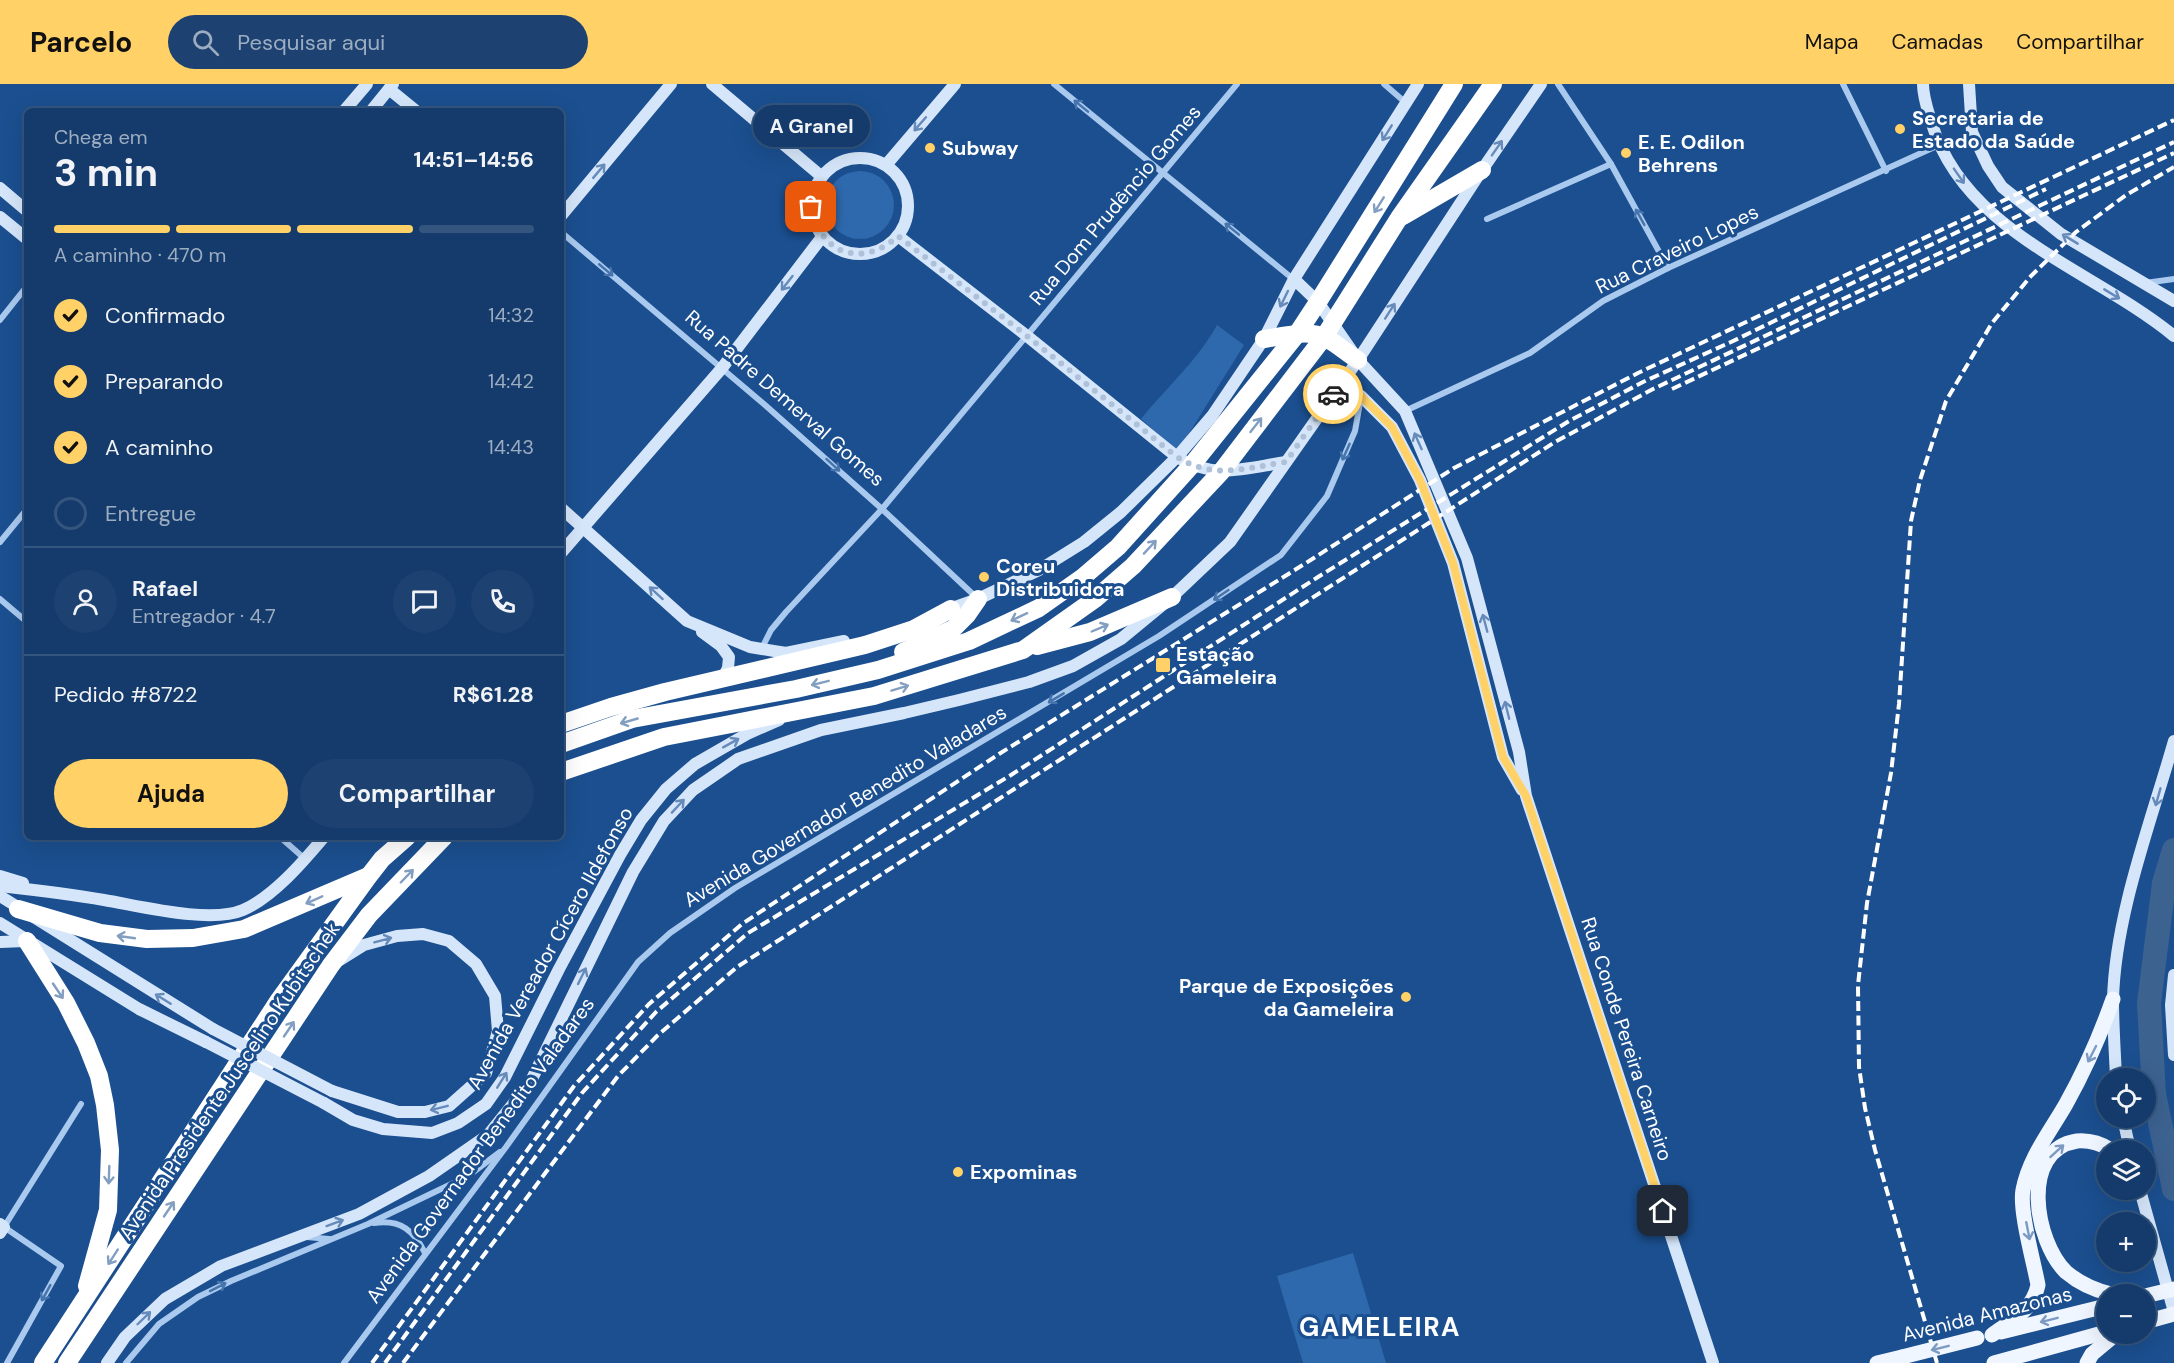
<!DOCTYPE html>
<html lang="pt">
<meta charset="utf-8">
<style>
:root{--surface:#143b6b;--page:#1d4271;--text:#f1f3f6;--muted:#9dadc1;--line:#33557e;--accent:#ffd166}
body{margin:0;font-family:"DM Sans",sans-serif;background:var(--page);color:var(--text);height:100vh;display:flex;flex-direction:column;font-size:22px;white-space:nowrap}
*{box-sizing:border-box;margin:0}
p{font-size:20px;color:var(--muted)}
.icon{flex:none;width:33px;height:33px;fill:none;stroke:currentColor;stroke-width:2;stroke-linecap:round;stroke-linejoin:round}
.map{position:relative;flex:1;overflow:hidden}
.drawer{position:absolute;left:24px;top:24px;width:540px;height:732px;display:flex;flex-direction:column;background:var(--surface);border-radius:9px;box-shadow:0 6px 24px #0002,0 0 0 2px var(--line)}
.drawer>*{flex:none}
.controls{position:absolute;left:2096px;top:984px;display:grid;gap:12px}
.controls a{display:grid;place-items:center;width:60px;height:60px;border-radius:50%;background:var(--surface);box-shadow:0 6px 24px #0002,0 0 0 2px var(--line);font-size:30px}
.pin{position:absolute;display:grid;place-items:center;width:51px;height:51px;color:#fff;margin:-26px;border-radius:12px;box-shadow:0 3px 9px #0006}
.courier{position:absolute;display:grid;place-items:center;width:60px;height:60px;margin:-30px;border:4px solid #ffd166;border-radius:50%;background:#fff;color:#222;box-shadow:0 2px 8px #0007}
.bubble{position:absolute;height:42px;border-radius:21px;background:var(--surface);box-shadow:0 6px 24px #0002,0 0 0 2px var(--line);font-size:20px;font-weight:700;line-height:42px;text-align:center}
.overview em{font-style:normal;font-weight:700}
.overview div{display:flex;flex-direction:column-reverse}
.overview{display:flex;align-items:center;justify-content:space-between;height:102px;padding:0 30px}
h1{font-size:39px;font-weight:700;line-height:45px}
.bar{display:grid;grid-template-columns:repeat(4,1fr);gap:9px 6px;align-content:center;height:72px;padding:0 30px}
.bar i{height:8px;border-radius:4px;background:var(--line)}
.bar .current{background:var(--accent)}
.bar p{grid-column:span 4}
.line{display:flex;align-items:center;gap:15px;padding:0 30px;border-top:2px solid var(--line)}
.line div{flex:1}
.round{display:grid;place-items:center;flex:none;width:63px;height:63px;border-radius:32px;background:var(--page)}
ol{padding:0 30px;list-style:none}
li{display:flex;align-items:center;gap:18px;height:66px}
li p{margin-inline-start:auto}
li .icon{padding:6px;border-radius:50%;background:var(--accent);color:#111;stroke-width:4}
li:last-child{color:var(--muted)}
li i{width:33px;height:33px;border:3px solid var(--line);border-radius:50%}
.primary-button{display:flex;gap:12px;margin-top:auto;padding:12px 30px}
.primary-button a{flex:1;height:69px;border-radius:36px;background:var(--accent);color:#111;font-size:24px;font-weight:700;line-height:69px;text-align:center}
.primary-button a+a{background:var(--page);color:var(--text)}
header{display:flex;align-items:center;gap:36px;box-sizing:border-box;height:84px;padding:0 30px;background:var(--accent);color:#111}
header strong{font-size:28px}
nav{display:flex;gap:33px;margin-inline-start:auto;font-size:21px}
.search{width:420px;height:54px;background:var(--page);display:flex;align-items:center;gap:15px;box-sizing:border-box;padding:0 21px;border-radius:33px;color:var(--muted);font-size:22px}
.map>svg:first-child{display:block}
.green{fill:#2e69ad}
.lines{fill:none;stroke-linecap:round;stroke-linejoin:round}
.river{stroke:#3c6290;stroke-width:24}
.street{stroke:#a9c9ee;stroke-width:6}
.secondary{stroke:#d6e6fa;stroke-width:12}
.primary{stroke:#f0f6ff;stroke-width:15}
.highway{stroke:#fff;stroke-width:18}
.rail{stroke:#fff;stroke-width:4;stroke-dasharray:10 4.5;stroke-linecap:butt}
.secondary-bridge{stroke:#d6e6fa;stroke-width:12}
.primary-bridge{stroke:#f0f6ff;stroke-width:15}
.oneway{stroke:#4674ac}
.oneway2{stroke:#668bba}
.oneway3{stroke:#829ec1}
.oneway4{stroke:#7b9ac1}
.done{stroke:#afc1d8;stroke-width:6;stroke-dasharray:0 10.8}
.route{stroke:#ffd166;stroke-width:8}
.poi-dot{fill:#ffd166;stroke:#1b4f8f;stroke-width:2}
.labels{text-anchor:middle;stroke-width:6;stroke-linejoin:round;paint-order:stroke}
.poi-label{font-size:20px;font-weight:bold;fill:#fff;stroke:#1b4f8f;text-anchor:start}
.street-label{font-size:20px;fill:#fff;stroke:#1b4f8f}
.district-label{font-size:26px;font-weight:bold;letter-spacing:1.5px;fill:#fff;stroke:#1b4f8f}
</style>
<header>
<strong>Parcelo</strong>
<div class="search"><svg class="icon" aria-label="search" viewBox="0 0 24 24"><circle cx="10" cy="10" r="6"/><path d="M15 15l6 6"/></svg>Pesquisar aqui</div>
<nav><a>Mapa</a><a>Camadas</a><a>Compartilhar</a></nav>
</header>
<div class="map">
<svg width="2174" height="1279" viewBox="0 0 2174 1279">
<rect width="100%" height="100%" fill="#1b4f8f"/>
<!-- green -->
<g class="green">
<circle cx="860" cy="121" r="34"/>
<path d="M 1217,241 L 1244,261 L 1178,367 L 1141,335 C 1167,303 1197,277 1217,241 Z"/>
<polygon points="1353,1169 1386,1279 1303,1279 1277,1192"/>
</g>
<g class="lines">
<!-- river -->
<polyline class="river" points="2174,766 2164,799 2149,919 2154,1010 2174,1105"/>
<!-- street -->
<g class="street">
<polyline points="1054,0 1293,195"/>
<polyline points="1384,0 1406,19"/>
<polyline points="1558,0 1611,80 1668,184"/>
<polyline points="1843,0 1886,87"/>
<polyline points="1487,135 1611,80"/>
<polyline points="561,148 765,321 882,425 977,514"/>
<polyline points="2145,199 2174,195"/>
<polyline points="0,236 27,202"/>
<polyline points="1405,327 1530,269 1603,217 1668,184 1939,61"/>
<polyline points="0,458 27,425"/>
<polyline points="0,515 27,538"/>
<polyline points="762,564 771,546 786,528 882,425 1237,0"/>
<polyline points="280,753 305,775"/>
<path d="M 374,1139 C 401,1135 414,1147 425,1169"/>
<polyline points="307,1153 329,1155"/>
<polyline points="7,1279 61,1182 4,1143 81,1020"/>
<polyline points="126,1279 159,1240 198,1213 231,1197 368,1140 468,1092 500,1068"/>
<polyline points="344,1279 506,1063 638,878 670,849 735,804 1159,552 1281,471 1327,412 1355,347 1361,313"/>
</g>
<!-- secondary -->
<g class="secondary">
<polyline points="712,0 821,92"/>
<path d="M 1923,0 C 1923,14 1928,27 1932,40 C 1965,149 2094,186 2174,252"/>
<polyline points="1969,0 1972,48 1988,82 2002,103 2061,150 2174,217"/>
<polyline points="389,5 416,27"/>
<polyline points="344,27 367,0"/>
<polyline points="371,27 393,0"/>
<circle cx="860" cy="122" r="48"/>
<polyline points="886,81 955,0"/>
<polyline points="0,104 27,127"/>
<polyline points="561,132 671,0"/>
<polyline points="0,133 27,155"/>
<path d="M 898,152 L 1027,252 L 1177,373 C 1213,396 1246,384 1286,378"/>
<polyline points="1294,195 1318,218 1358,276 1405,327 1467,474 1519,668 1526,712 1713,1279"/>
<polyline points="1342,298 1361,312 1392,343 1420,396 1453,479 1503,673 1522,706"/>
<polyline points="561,424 687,537 750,563 786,569 844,557"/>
<polyline points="561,469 722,284 822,153"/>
<polyline points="944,527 978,515 1039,486 1084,458 1121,428 1177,373 1212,332 1264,255 1294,195 1418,0"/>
<polyline points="702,548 721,562 729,573 728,584 723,594"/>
<polyline points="0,792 23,799"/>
<path d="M 0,802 C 35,806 69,810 104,816 C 140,822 210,840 243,826 C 273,813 303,778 324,753"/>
<polyline points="0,812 213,945"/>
<polyline points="0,839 139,925 206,958"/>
<polyline points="0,858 26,857"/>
<polyline points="2174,891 2171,921 2174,971"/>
<path d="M 2116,994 C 2115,969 2113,942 2113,916 C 2115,831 2151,738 2174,657"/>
<polyline points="332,1007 398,1028 425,1028 449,1022 486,989 498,947 495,912 476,880 449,857 423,850 397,852 364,861 340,876"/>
<polyline points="324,1019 353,1036 383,1045 432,1049 458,1039 486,1020 505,993 559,885 620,771 641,736 666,705 695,680 747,650 779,636"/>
<polyline points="2123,1034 2130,1066"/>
<polyline points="2140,1106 2174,1228"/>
<polyline points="0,1140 4,1143 0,1149"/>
<polyline points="107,1279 125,1253 165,1215 221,1182 359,1130 429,1092 488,1051 530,999 633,788 664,737 693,706 738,675 821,646 904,629 959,616 1029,598 1073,582 1121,555 1172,513 1230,458 1358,276 1482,86 1541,0"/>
</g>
<!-- primary -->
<g class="primary">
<path d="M 2111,1210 C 2094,1206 2079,1199 2066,1188 C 2035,1158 2019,1066 2077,1057 C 2090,1056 2100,1059 2111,1066"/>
<polyline points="2145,1238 2174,1230"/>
<polyline points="2001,1248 2106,1222"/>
<path d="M 1992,1251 C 2011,1237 2033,1226 2038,1201 C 2034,1179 2019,1126 2023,1106 C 2029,1074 2050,1048 2066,1020 C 2085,986 2100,952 2113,915"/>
<polyline points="1877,1279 1902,1273"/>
<polyline points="1994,1279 2106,1248"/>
<polyline points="2087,1279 2092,1270 2116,1250"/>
</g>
<!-- highway -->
<g class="highway">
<polyline points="1403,132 1482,86"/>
<path d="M 1264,255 C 1283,252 1308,245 1326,254 C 1337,260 1347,269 1358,276"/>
<polyline points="1037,562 1090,548 1172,513"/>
<polyline points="903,568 953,545 967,531 978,515"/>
<polyline points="561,640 611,623 665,608 865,561 914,545 951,525"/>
<polyline points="561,660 632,635 796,605 878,586 969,557 1039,524 1083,493 1118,463 1191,382 1297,250 1318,218 1454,0"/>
<polyline points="561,688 664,653 874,612 1023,566 1095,515 1133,482 1221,388 1324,253 1399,134 1493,0"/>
<polyline points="18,825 100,849 147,855 193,854 244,845 366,793"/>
<polyline points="27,857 66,919 86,959 99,992 105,1021 110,1066 108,1126 87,1202"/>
<polyline points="43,1279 279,916 368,793 382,775 407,753"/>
<polyline points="67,1279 331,881 369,831 444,753"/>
</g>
<!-- rail -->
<g class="rail">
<polyline points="1672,305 2174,69"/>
<polyline points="372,1279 574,1002 649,920 742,840 999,670 1306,479 1454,384 1638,289 2174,36"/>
<polyline points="385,1279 582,1009 656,928 748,849 1011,691 1318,493 1569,337 1643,298 1731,258 2046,105"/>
<polyline points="403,1279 618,992 657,952 737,883 1555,358 1653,305 2174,58"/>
<polyline points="1937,1279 1875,1066 1865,1024 1859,983 1858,901 1867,819 1891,689 1899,620 1911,437 1920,396 1946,317 1992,239 2031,192 2076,148 2126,111 2174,83"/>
</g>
<!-- secondary-bridge -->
<g class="secondary-bridge">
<polyline points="213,945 332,1007"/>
<polyline points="206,958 324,1019"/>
</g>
<!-- primary-bridge -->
<g class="primary-bridge">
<polyline points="2145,1212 2174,1205"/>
<polyline points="1902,1273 1977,1254"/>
</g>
</g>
<!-- one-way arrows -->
<defs><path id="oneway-shaft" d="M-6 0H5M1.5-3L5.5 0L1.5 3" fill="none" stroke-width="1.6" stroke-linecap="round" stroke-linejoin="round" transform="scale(1.5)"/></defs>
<g class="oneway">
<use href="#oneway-shaft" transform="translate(1081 22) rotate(-141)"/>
<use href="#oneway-shaft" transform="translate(1640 133) rotate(-119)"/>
<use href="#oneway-shaft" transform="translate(1232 145) rotate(-141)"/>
<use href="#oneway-shaft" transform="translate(606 186) rotate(40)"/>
<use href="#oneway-shaft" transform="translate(1346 368) rotate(114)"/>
<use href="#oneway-shaft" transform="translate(833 381) rotate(42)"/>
<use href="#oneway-shaft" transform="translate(1221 511) rotate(146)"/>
<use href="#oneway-shaft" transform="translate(1056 614) rotate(149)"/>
<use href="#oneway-shaft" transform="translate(218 1203) rotate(-27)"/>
<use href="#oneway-shaft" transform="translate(46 1209) rotate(119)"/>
</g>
<g class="oneway2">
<use href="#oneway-shaft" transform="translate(920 40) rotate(131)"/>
<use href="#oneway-shaft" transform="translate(1387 49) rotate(122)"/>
<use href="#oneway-shaft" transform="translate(1497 64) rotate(-55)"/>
<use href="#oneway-shaft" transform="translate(599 87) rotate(-50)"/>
<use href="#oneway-shaft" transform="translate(1959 92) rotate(55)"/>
<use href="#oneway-shaft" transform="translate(2070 155) rotate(-149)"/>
<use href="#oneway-shaft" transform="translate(787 199) rotate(128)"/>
<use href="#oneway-shaft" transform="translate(2112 210) rotate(31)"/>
<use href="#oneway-shaft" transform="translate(1284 215) rotate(116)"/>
<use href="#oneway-shaft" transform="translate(1390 227) rotate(-57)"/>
<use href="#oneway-shaft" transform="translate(1418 357) rotate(-114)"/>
<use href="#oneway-shaft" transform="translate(656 509) rotate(-138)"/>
<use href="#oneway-shaft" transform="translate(1485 539) rotate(-105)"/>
<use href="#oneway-shaft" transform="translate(1507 626) rotate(-104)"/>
<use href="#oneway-shaft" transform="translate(731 659) rotate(-29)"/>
<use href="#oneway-shaft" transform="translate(2158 713) rotate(106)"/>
<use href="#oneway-shaft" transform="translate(678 722) rotate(-47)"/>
<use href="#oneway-shaft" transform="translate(383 856) rotate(-15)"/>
<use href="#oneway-shaft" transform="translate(582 892) rotate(-64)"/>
<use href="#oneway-shaft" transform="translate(163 915) rotate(-148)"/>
<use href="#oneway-shaft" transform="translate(502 996) rotate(-58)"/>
<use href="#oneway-shaft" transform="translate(439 1024) rotate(166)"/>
<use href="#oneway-shaft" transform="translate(335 1139) rotate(-20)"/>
<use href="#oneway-shaft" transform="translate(144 1234) rotate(-44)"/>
</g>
<g class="oneway3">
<use href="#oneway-shaft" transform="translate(1379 121) rotate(122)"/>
<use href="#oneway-shaft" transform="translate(1256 341) rotate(-52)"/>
<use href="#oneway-shaft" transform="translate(1150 463) rotate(-47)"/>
<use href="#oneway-shaft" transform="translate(1019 533) rotate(155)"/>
<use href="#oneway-shaft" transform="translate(1100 544) rotate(-23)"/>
<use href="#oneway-shaft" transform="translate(820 599) rotate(166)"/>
<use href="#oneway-shaft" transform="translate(900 604) rotate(-17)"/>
<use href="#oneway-shaft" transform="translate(629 637) rotate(164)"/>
<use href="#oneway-shaft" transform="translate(407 792) rotate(-46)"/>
<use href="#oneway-shaft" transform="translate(314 816) rotate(156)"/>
<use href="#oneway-shaft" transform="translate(126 853) rotate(-172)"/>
<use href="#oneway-shaft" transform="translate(58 907) rotate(56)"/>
<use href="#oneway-shaft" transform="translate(289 945) rotate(-56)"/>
<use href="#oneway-shaft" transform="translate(109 1091) rotate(92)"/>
<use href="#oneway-shaft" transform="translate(169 1125) rotate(-56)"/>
<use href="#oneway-shaft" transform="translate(113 1173) rotate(123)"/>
</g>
<g class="oneway4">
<use href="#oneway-shaft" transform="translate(2092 970) rotate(117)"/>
<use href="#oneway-shaft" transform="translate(2057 1067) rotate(-42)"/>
<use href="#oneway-shaft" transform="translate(2028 1147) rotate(79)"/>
<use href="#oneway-shaft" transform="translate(2049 1236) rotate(166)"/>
<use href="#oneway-shaft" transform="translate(1940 1264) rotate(166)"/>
</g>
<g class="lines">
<!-- done -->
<path class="done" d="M 811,123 C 820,170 862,185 898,152 L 1027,252 L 1177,373 C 1213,396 1246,384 1286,378 L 1333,310"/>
<!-- route -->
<polyline class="route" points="1333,310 1342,298 1361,312 1392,343 1420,396 1453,479 1503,673 1526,712 1663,1127"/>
</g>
<!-- markers -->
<g class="poi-dot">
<circle cx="1900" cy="45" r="6"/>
<circle cx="930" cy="64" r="6"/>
<circle cx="1626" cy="69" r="6"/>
<circle cx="984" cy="493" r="6"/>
<rect x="1155" y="573" width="16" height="16" rx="3"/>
<circle cx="1406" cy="913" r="6"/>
<circle cx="958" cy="1088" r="6"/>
</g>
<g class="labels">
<!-- poi labels -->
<g class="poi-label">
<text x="1912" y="41">Secretaria de<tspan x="1912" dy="23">Estado da Saúde</tspan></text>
<text x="1638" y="65">E. E. Odilon<tspan x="1638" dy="23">Behrens</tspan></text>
<text x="942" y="71">Subway</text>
<text x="996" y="489">Coreu<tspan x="996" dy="23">Distribuidora</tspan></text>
<text x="1176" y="577">Estação<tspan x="1176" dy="23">Gameleira</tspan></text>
<text x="1394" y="909" text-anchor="end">Parque de Exposições<tspan x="1394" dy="23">da Gameleira</tspan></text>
<text x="970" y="1095">Expominas</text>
</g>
<!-- street labels -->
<g class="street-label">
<text transform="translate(1115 121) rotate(-50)" y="7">Rua Dom Prudêncio Gomes</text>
<text transform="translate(1677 165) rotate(-26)" y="7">Rua Craveiro Lopes</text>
<text transform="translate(785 314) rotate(41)" y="7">Rua Padre Demerval Gomes</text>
<text transform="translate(845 722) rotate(-31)" y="7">Avenida Governador Benedito Valadares</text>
<text transform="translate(550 864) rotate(-61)" y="7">Avenida Vereador Cícero Ildefonso</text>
<text transform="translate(1627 955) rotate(72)" y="7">Rua Conde Pereira Carneiro</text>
<text transform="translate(229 997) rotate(-56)" y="7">Avenida Presidente Juscelino Kubitschek</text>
<text transform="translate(480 1066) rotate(-54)" y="7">Avenida Governador Benedito Valadares</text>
<text transform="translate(1987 1230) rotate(-14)" y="7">Avenida Amazonas</text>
</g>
<!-- district labels -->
<g class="district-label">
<text x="1380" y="1252">GAMELEIRA</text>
</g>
</g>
</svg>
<div class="controls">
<a><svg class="icon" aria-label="locate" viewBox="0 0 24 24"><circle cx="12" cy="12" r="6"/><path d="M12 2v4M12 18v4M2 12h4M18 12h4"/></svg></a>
<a><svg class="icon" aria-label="layers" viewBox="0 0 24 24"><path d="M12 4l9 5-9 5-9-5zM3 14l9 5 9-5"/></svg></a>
<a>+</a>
<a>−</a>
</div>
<div class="pin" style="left:811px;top:123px;background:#ea580c"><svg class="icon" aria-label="bag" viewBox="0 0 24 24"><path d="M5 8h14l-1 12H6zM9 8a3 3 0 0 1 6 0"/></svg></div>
<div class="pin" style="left:1663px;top:1127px;background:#1f2937"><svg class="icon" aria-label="home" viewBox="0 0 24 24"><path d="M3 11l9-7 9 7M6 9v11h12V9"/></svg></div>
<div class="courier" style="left:1333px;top:310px"><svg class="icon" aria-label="car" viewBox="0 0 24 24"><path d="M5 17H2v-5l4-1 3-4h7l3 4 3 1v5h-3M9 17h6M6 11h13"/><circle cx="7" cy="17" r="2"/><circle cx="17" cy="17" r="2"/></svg></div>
<div class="bubble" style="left:753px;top:21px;width:117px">A Granel</div>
<section class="drawer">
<div class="overview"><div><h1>3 min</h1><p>Chega em</p></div><em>14:51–14:56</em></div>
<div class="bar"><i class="current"></i><i class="current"></i><i class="current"></i><i></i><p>A caminho · 470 m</p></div>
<ol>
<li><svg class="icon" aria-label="check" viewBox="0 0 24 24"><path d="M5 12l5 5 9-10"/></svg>Confirmado<p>14:32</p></li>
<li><svg class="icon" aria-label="check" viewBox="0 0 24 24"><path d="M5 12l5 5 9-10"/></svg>Preparando<p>14:42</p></li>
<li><svg class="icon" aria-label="check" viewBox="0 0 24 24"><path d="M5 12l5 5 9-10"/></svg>A caminho<p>14:43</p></li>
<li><i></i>Entregue</li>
</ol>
<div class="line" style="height:108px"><a class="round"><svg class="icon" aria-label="person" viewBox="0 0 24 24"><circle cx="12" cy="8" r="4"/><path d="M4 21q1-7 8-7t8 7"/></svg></a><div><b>Rafael</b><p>Entregador · 4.7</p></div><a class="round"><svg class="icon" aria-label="chat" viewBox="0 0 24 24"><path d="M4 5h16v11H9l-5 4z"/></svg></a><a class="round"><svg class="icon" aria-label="phone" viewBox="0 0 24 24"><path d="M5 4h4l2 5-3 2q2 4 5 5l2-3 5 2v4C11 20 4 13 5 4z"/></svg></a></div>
<div class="line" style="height:78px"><div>Pedido #8722</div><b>R$61.28</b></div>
<div class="primary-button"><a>Ajuda</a><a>Compartilhar</a></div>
</section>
</div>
